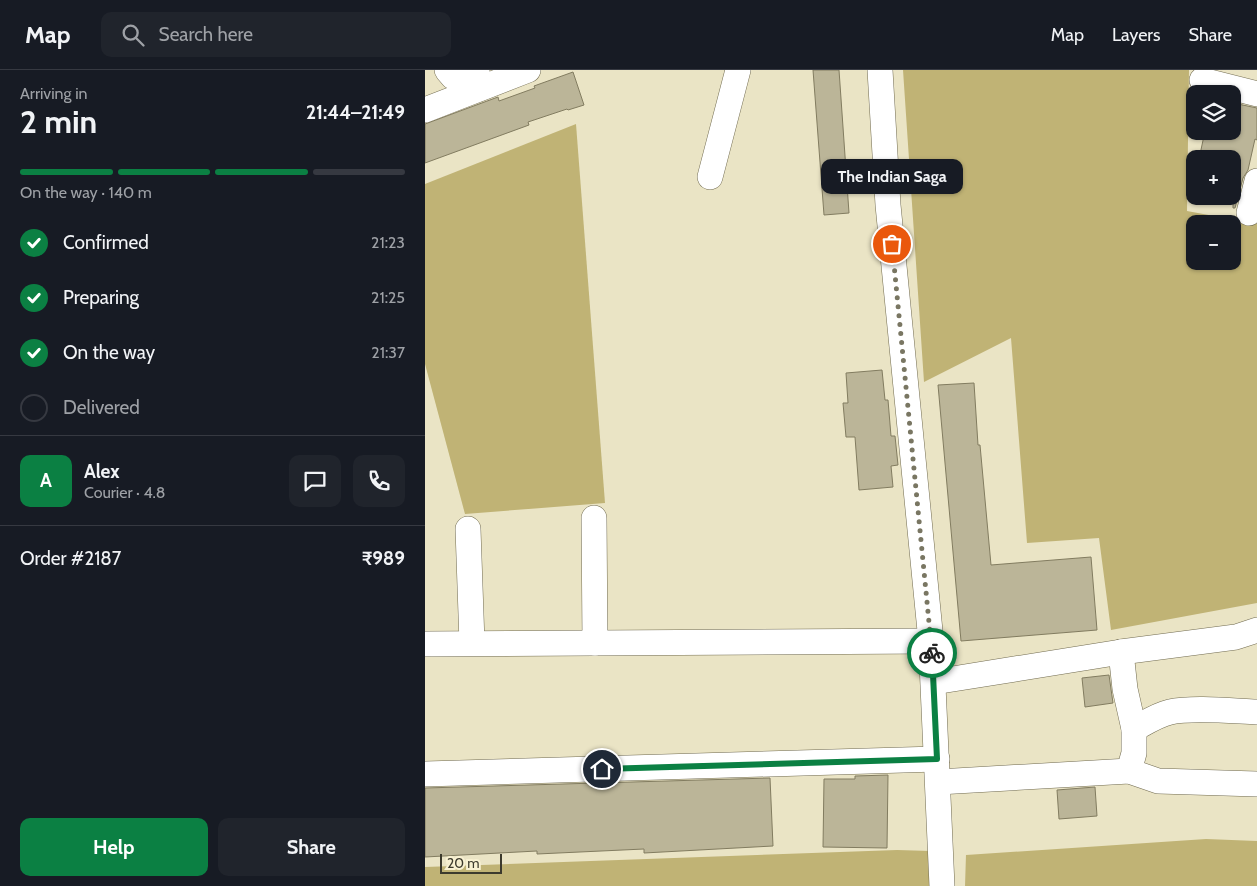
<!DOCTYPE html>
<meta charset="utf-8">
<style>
:root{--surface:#171b24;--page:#20242c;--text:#f1f3f6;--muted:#9ea1a6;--line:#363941;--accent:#0b8043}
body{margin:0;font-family:Cabin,sans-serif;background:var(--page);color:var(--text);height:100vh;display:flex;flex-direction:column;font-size:19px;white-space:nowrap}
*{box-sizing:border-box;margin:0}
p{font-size:16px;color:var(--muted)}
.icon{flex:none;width:28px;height:28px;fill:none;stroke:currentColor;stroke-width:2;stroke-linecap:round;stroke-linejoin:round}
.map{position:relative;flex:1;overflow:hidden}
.details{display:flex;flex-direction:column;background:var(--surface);width:425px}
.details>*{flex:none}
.tools{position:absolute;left:761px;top:15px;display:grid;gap:10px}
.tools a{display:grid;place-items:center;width:55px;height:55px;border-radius:10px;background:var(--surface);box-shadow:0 1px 4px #0004;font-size:25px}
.scale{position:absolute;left:15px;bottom:12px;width:62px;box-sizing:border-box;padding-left:5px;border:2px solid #3c3a2d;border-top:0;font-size:14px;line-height:18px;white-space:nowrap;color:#3c3a2d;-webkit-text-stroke:4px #f8f1d2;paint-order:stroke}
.pin{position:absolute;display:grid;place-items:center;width:42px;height:42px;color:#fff;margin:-21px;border:2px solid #fff;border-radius:50%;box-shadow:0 1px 5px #0007}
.courier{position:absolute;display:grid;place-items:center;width:50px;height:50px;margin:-25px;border:4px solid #0b8043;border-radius:50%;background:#fff;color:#222;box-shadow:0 1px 6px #0007}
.bubble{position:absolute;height:35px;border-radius:10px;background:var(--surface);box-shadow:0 1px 4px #0004;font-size:16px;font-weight:700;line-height:35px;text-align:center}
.overview em{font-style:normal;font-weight:700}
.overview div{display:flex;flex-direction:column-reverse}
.overview{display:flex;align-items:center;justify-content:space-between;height:85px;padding:0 20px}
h1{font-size:32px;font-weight:700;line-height:38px}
.bar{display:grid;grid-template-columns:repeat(4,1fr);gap:8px 5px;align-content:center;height:60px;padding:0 20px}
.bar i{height:6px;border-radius:4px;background:var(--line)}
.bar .selected{background:var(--accent)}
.bar p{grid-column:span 4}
.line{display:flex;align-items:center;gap:12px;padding:0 20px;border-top:1px solid var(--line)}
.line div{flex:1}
.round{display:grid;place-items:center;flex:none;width:52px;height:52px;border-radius:10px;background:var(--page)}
ol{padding:0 20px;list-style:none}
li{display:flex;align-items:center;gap:15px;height:55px}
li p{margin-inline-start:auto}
li .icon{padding:5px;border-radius:50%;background:var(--accent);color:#fff;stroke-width:4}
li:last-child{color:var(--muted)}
li i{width:28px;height:28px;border:2px solid var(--line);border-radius:50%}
.action{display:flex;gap:10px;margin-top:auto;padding:10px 20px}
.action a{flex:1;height:58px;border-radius:10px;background:var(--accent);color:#fff;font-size:20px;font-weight:700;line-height:58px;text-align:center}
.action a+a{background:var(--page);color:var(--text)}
header{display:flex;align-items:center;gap:30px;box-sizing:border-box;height:70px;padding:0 25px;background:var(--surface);border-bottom:1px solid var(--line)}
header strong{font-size:24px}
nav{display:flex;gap:28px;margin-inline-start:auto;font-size:18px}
.search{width:350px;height:45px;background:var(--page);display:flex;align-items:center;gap:12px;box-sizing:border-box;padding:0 18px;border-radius:10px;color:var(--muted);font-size:19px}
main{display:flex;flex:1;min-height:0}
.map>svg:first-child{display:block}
.green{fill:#c0b375;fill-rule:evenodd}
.building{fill:#bbb598;stroke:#827c60}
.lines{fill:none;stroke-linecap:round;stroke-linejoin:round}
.minor-casing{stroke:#716b50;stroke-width:26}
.minor{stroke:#fff;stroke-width:25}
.done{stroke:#797662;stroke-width:5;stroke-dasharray:0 9}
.route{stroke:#0b8043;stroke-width:6}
</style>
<header>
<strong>Map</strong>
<div class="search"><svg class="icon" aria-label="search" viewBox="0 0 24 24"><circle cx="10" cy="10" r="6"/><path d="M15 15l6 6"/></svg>Search here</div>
<nav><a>Map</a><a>Layers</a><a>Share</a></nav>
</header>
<main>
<section class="details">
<div class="overview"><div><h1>2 min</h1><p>Arriving in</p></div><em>21:44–21:49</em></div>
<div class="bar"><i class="selected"></i><i class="selected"></i><i class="selected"></i><i></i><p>On the way · 140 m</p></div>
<ol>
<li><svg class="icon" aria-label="check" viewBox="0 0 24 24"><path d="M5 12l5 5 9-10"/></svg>Confirmed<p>21:23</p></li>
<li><svg class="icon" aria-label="check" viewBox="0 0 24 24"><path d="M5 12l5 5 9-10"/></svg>Preparing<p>21:25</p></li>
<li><svg class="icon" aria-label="check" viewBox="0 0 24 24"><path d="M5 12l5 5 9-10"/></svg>On the way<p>21:37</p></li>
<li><i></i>Delivered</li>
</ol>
<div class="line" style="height:90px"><b class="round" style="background:var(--accent);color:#fff">A</b><div><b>Alex</b><p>Courier · 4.8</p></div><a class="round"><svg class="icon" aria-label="chat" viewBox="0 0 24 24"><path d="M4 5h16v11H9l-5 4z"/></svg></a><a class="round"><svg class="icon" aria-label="phone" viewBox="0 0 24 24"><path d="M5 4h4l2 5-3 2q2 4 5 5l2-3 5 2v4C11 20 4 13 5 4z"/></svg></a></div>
<div class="line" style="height:65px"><div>Order #2187</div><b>₹989</b></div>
<div class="action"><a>Help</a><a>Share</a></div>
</section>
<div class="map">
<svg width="832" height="816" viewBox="0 0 832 816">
<rect width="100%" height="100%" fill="#eae4c5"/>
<!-- green -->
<g class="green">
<path d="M 478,0 L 764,0 L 762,141 L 832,154 L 832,533 L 686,560 L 674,468 L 602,473 L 586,268 L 499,312 ZM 770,154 L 808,154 L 808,191 L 770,191 Z"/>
<polygon points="151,54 180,433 40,444 0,294 0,114"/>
<polygon points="781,769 832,771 832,816 540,816 541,785"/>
<polygon points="472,780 506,781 504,816 0,816 0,797"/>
</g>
<!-- building -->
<g class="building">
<polygon points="388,0 414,0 424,143 399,145"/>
<polygon points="148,2 159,35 143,40 142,39 103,52 104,55 0,93 0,54 73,27 74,31 110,18 109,16"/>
<polygon points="808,33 832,38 832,70 830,69 823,100 818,108 810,138 808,138 808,89 774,89 780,61 808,61"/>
<polygon points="457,300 460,330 463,330 466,366 470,366 473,395 466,396 468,417 434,420 430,367 421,367 418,333 423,333 421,303"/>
<polygon points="549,313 553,375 555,375 566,495 666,487 672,560 536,571 513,315"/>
<polygon points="684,605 688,633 660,637 657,608"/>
<polygon points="463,705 462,778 398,777 399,709 430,709 430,706"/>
<polygon points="345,708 348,776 219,783 219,779 112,784 112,781 0,787 0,718"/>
<polygon points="670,717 672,746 634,749 632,720"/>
</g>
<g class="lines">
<!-- minor casing -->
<g class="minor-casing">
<g id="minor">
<polyline points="22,0 28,7 53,19 52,0"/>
<polyline points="455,0 463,135 506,571 517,816"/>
<polyline points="777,10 832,24"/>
<polyline points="0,40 103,0"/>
<polyline points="285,107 313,0"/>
<polyline points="824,143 832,111"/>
<polyline points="169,448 170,573"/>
<polyline points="43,459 47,573"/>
<polyline points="0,574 506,571"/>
<polyline points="696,582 700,619 709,659 709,683 704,701"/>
<polyline points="509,612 696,582 811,567 832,560"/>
<path d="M 709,659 C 720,653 732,645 745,642 C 767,637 808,641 832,642"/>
<polyline points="0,704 512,689"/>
<polyline points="513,712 704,701 733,711 832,714"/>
</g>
</g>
<!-- minor -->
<use href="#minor" class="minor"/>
</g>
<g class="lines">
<!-- done -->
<polyline class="done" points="467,174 507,583"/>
<!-- route -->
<polyline class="route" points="177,699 512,689 507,583"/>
</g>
</svg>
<div class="tools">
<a><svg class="icon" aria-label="layers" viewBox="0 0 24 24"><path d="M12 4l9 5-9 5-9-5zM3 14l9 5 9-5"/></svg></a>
<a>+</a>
<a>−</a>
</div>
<div class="scale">20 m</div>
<div class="pin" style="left:467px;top:174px;background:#ea580c"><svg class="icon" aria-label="bag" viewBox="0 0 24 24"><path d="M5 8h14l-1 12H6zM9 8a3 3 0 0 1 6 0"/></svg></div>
<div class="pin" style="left:177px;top:699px;background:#1f2937"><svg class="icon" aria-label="home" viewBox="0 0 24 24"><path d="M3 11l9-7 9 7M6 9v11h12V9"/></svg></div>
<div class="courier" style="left:507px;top:583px"><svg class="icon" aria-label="bike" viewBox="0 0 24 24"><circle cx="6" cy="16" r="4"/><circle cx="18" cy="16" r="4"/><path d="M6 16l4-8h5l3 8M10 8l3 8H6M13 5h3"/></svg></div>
<div class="bubble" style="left:396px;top:89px;width:142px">The Indian Saga</div>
</div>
</main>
